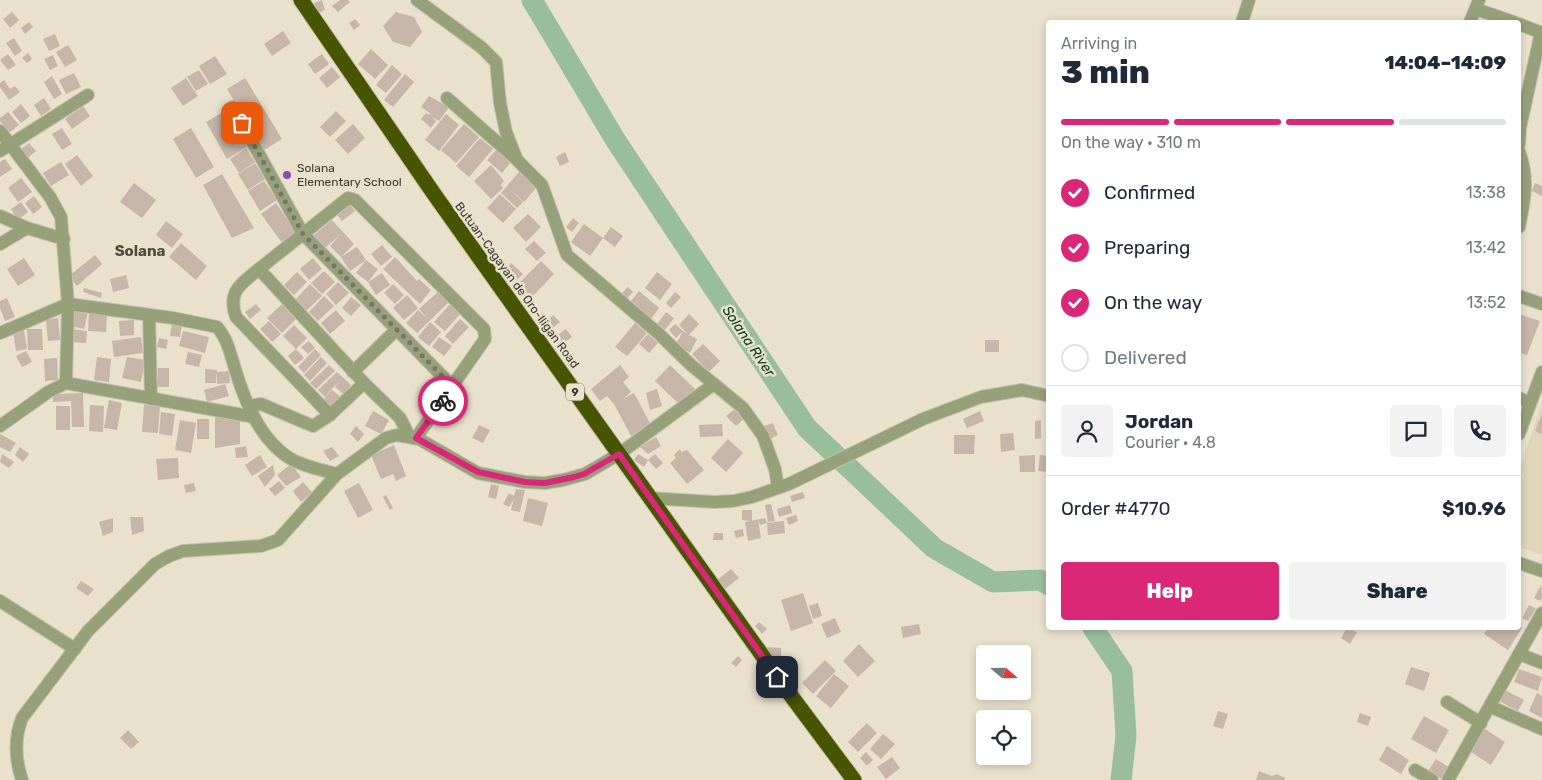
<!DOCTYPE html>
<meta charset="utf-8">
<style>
:root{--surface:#fff;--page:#f2f2f3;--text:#1f2937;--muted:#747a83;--line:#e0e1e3;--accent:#db2777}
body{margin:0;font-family:Rubik,sans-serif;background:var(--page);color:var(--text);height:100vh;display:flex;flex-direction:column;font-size:19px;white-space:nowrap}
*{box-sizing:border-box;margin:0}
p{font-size:16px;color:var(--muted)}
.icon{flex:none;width:28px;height:28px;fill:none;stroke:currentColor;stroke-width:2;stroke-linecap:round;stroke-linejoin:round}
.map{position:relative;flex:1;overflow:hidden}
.side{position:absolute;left:1046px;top:20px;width:475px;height:610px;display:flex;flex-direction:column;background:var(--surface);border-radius:5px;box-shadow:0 2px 8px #0003}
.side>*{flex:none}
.needle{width:32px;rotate:110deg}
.tools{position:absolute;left:976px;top:645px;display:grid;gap:10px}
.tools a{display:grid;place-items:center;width:55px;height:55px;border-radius:5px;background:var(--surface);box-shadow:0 2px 8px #0003;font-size:25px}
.pin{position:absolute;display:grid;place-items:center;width:42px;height:42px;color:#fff;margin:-21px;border-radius:10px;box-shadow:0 2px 8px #0006}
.courier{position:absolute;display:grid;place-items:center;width:50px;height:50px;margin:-25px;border:4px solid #db2777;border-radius:50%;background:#fff;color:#222;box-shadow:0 1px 6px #0007}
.headline em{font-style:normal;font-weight:800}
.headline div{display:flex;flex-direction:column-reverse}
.headline{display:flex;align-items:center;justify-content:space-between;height:85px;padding:0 15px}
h1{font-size:32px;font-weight:800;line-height:38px}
.bar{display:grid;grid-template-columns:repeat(4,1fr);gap:8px 5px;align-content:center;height:60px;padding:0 15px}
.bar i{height:6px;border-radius:4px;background:var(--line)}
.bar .active{background:var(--accent)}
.bar p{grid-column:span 4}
.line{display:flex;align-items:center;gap:12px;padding:0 15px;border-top:1px solid var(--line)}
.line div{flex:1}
.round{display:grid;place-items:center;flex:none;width:52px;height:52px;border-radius:5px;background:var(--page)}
ol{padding:0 15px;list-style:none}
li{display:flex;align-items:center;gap:15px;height:55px}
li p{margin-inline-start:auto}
li .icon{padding:5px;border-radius:50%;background:var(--accent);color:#fff;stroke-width:4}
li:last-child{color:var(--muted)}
li i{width:28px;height:28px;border:2px solid var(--line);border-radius:50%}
.primary-button{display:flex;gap:10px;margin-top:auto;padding:10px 15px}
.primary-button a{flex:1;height:58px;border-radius:5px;background:var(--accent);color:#fff;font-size:20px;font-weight:800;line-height:58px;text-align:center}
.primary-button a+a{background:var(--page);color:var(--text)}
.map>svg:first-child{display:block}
.built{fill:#dfd5b9}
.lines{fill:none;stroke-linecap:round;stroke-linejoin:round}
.river{stroke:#98be9a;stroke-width:21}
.building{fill:#c7b5a7}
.minor-casing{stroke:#c6bfad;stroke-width:14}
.highway-casing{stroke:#c6bfad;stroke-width:17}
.minor{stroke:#97a179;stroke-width:12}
.highway{stroke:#485400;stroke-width:15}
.done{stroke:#797467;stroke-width:5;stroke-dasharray:0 9}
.route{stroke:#db2777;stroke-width:6}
.poi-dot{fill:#8c46b9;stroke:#e9e1cc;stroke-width:2}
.labels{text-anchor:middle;stroke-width:5;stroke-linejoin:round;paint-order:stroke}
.shield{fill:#e9e1cc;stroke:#706b60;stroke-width:1}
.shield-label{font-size:11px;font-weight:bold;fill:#3c3931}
.poi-label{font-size:12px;fill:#3c3931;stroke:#e9e1cc;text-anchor:start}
.street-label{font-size:12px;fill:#3c3931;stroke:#e9e1cc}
.water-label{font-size:14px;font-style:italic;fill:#044113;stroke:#e9e1cc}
.quarter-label{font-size:15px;font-weight:bold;fill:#514b3a;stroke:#e9e1cc}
</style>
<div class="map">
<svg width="1542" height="780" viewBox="0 0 1542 780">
<rect width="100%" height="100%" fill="#e9e1cc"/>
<!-- built -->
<polygon class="built" points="1542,403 1542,555 1519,547 1519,471"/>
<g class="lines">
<!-- river -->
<g class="river">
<polyline points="532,0 616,141 807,428 934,548 993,582 1040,580 1049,585"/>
<polyline points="1093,628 1122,671 1126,736 1121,780"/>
</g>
</g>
<!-- building -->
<g class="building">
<polygon points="322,0 325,10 314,15 310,5"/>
<polygon points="340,0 348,0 350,2 338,12 332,6"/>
<polygon points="12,12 19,20 10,28 3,19"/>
<polygon points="396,12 414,17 422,32 410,47 393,42 383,26"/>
<polygon points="355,19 360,25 354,30 349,23"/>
<polygon points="29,22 33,27 25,34 21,28"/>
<polygon points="283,31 291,43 272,56 264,44"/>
<polygon points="55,34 60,46 49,51 43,39"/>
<polygon points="14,38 22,51 15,56 6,43"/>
<polygon points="68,45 77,60 65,67 56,52"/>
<polygon points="371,49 388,65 375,79 358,64"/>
<polygon points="28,53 32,59 27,63 22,58"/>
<polygon points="8,54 16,65 8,70 0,60"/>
<polygon points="322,54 329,64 315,74 308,64"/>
<polygon points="53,55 58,66 50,70 44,59"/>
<polygon points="215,56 227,74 210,84 199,66"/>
<polygon points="392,65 402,74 386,93 376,85"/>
<polygon points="332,67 340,77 327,88 319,78"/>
<polygon points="199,70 208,84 196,91 187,77"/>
<polygon points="74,73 81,87 66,94 59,80"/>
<polygon points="405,74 414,82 393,107 384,100"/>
<polygon points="52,76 62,94 54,99 44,82"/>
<polygon points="186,78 198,96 183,106 171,88"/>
<polygon points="245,78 282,139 264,150 227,89"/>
<polygon points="4,80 10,89 15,86 20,92 9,100 0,87 0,83"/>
<polygon points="429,96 449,107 439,121 432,117 436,121 431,128 421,119 426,113 429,115 430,113 421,107"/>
<polygon points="44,98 51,109 41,116 34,105"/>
<polygon points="21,104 30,116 21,123 12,112"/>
<polygon points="83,106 90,116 72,129 65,119"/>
<polygon points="225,111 247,147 227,159 206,122"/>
<polygon points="336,111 346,121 330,137 320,127"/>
<polygon points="8,112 19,125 9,133 0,121 0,118"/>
<polygon points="446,114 459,125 439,151 425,140"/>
<polygon points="353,124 365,138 348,154 335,140"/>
<polygon points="464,124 479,137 456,163 441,150"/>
<polygon points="62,128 72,144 62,150 52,134"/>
<polygon points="191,128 214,167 196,178 173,139"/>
<polygon points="480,138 493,149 469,177 456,166"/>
<polygon points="29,143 36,151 28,158 21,149"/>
<polygon points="246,148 255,162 239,173 230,159"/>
<polygon points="496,150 510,163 502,173 487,160"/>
<polygon points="565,152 569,162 560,166 556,157"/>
<polygon points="77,155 93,176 81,186 65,164"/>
<polygon points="5,159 12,169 0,177 0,162"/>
<polygon points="61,162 69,175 51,186 43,173"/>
<polygon points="255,163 265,179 248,190 238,174"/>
<polygon points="491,165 504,181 501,185 503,188 491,199 474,181"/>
<polygon points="519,172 537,187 524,202 511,190 523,202 517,208 501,193"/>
<polygon points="222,174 254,228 232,238 203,185"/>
<polygon points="21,178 32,192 18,202 8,188"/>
<polygon points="264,181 277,200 260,211 248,191"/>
<polygon points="134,183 156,200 142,218 120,202"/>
<polygon points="1535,183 1542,186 1542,196 1532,191"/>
<polygon points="500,194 516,209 503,223 487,208"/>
<polygon points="34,196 42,207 33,214 25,203"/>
<polygon points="21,202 28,212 18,220 11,209"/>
<polygon points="347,202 355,211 342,221 335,212"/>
<polygon points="276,203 297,234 283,244 261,214"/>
<polygon points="528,214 541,227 526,242 513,228"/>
<polygon points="573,218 579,223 572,232 566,227"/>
<polygon points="332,220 354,244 341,257 357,247 366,260 350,271 341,257 330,246 340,235 325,248 314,235"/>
<polygon points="166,221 183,234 172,248 156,235"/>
<polygon points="584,224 603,238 590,256 571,242"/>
<polygon points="611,227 623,236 615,247 603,238"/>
<polygon points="534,241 546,253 537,261 525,249"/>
<polygon points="181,243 207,266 196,280 169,257"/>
<polygon points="382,245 392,257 381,266 371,254"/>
<polygon points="95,255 102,264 77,286 69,276"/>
<polygon points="395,257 417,281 419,279 431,290 420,304 383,269"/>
<polygon points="24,258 35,275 18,286 7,269"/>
<polygon points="313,258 322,269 309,280 300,269"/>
<polygon points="366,260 378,269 368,282 356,273"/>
<polygon points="541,261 554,274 529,300 516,286"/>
<polygon points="511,263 523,274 515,282 504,272"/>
<polygon points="324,271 335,282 322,294 311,283"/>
<polygon points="297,272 307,282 294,295 284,285"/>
<polygon points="657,272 672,284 660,300 645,288"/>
<polygon points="382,273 390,285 376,295 368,282"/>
<polygon points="126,275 129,288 113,292 110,279"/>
<polygon points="338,282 349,293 336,305 326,294"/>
<polygon points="310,284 322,296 305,312 294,301"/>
<polygon points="393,284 404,295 395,304 384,293"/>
<polygon points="628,287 633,292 624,302 619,296"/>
<polygon points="84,288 102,293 101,298 83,292"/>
<polygon points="439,291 449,302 417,333 406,323 418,310 428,319 419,309"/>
<polygon points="639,291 659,308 648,323 627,306"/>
<polygon points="675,292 681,297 671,308 666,303"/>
<polygon points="407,295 418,308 404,320 393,308"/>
<polygon points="324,296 334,306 318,321 309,312"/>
<polygon points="351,297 361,305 351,316 342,308"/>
<polygon points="7,298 15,317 5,321 0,308 0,301"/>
<polygon points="256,304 261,310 250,319 245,312"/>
<polygon points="282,304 296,319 282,333 267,318"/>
<polygon points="450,304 461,313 445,331 434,322"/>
<polygon points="75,310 88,313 84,329 71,326"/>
<polygon points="336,310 345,321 330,334 321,323"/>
<polygon points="666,312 674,318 665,330 657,324"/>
<polygon points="89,313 107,314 106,332 88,331"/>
<polygon points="689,314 699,324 689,335 697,339 690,353 676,344 683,331 688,334 679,325"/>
<polygon points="1519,314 1540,321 1527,355 1519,352"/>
<polygon points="553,315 560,322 549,331 543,324"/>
<polygon points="58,318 60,340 48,341 46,320"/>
<polygon points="460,319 469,327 453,344 445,336"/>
<polygon points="134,320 134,335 120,336 119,321"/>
<polygon points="269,321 281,334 272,342 260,329"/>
<polygon points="430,322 441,332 429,346 418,337"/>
<polygon points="172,323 182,324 180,337 170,336"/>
<polygon points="635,323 647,333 627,356 615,347"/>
<polygon points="675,324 683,331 676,338 669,330"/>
<polygon points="294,325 307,338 296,349 283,336"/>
<polygon points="27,329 42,329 43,350 28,350"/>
<polygon points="71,329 87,331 86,343 70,342"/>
<polygon points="566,329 572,337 561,345 555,337"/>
<polygon points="24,330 27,349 16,351 13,332"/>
<polygon points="183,331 209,337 205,353 179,346"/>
<polygon points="648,334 658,343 649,353 639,344"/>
<polygon points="141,337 143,353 114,357 112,341"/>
<polygon points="439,337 452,346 444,356 432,347"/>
<polygon points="159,338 168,340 166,349 157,347"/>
<rect x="985" y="340" width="14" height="12"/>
<polygon points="309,341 315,348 308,354 301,347"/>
<polygon points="703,344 720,361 709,372 692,354"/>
<polygon points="296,349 304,358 295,365 288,356"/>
<polygon points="315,349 321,355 304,373 298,367"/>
<polygon points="26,351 32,362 22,367 16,356"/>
<polygon points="188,352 202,355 199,367 185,364"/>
<polygon points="97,357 111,359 109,382 94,380"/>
<polygon points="127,357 145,360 141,382 122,378"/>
<polygon points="321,357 327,363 310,381 304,375"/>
<polygon points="57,358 58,380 45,381 44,359"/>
<polygon points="329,365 335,371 316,389 310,383"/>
<polygon points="620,365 629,377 623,382 631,392 623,399 634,393 651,425 631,436 614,404 607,396 600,401 591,389"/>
<polygon points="670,365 696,390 681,406 655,381"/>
<polygon points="158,368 169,368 169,387 157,387"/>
<polygon points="205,369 217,370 216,383 205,383"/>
<polygon points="229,371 230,383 217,384 217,372"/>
<polygon points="337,372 351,385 343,394 335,387 339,381 325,397 318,390"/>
<polygon points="225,384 229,396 207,402 204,390"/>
<polygon points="657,389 662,406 650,410 646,393"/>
<polygon points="332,390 342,398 332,409 322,401"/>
<polygon points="83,393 84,427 72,427 71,401 53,402 53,394"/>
<polygon points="109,400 122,403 117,430 104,428"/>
<polygon points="90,405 104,406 103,432 89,431"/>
<polygon points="144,405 160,406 158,433 142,432"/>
<rect x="56" y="406" width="14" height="24"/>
<polygon points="736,408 745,418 736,426 726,416"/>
<polygon points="373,411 389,420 381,434 365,426"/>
<polygon points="980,411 984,421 967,428 963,419"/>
<polygon points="161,412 175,414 172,436 159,434"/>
<polygon points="1542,414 1542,434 1535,431"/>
<polygon points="215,415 240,417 240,444 215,448"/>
<rect x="197" y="419" width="12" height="20"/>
<polygon points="180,420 196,423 191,453 175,450"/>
<polygon points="1041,420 1041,438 1035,439 1035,421"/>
<polygon points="773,423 778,435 770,439 764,426"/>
<polygon points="722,424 723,436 700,437 699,425"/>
<polygon points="479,425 490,430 483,443 472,438"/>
<polygon points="356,426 364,434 358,442 350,434"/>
<polygon points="1013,433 1015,450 1001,452 1000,434"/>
<polygon points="0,434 16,443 10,452 0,447"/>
<polygon points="954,435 975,435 974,454 954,454"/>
<polygon points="656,437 661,446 648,454 640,447"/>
<polygon points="728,439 743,453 726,472 711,458"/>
<polygon points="394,445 406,476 396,481 393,474 381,479 371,455"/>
<polygon points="246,446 248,457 236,458 235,448"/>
<polygon points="20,447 29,454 23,462 15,455"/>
<polygon points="332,447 339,456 330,461 323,451"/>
<polygon points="680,449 681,452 687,450 704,470 687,484 670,463 676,458 674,455"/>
<polygon points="2,454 14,462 9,468 0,462"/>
<polygon points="638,454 648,460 644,467 634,460"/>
<polygon points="655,454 663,463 656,469 648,460"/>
<polygon points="260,455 267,467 252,476 245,465"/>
<polygon points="1035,455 1035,472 1020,472 1019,456"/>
<polygon points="1040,455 1049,456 1049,472 1038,471"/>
<polygon points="178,458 179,478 158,480 156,459"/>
<polygon points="291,464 301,477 286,486 277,475"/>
<polygon points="273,465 275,475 265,487 258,476"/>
<polygon points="279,481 285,488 275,496 269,489"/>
<polygon points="303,482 312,492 301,502 293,491"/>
<polygon points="194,483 196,491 186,493 184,485"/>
<polygon points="359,483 373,510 358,518 344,491"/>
<polygon points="491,484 499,486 496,499 488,497"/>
<polygon points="516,489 525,490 520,512 511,510 514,499 509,507 503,504 509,493 514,496"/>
<polygon points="803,492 805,498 792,502 790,496"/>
<polygon points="386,495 393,508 390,510 383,497"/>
<polygon points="528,498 548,503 542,526 523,521"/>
<polygon points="771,504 775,521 768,522 765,505"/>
<polygon points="790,505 792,513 779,517 777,509"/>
<polygon points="742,510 752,510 752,521 742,520"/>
<polygon points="796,515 798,521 789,525 786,518"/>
<polygon points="130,517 143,517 144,531 132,535"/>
<polygon points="113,518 113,532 103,536 99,522"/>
<polygon points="765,518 767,523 763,524 760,525 758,520 761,538 748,541 745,522"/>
<polygon points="784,521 785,533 768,535 767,523"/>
<polygon points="743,529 744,536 736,538 734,531"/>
<polygon points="714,533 723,533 723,540 713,540"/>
<polygon points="731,569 739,578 724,590 716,581"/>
<polygon points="81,581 94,589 88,596 76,588"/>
<polygon points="1541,585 1542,598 1540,601 1534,598"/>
<polygon points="803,593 813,623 791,631 781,600"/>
<polygon points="818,603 822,616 813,619 809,606"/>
<polygon points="1529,605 1536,609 1528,621 1522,618"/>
<polygon points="835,618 841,632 827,638 821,624"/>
<polygon points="759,622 767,629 762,634 755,626"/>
<polygon points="919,624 921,634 903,638 901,627"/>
<polygon points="1519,625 1522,628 1508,650 1484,634 1488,628 1519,628"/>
<polygon points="1347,628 1357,632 1350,644 1341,638"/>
<polygon points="859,644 875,661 858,677 843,661"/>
<polygon points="767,647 781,648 781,658 767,657"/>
<polygon points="738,656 742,660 736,667 731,663"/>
<polygon points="825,660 836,671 813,694 802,683"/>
<polygon points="1411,667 1430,673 1424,691 1405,684"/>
<polygon points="1519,669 1542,677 1538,691 1514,682"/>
<polygon points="834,674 849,686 831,708 816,696"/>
<polygon points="1505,690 1524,700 1518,711 1499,701"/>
<polygon points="1537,693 1542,696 1542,718 1529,711"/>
<polygon points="1218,711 1228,714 1223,729 1213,726"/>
<polygon points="1360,713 1371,717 1368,726 1357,722"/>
<polygon points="1424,716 1449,730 1436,753 1411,739"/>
<polygon points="867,723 877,733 858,752 848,742"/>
<polygon points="1482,727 1505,742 1491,765 1468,750"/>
<polygon points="128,730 139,742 131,749 120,738"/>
<polygon points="883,734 895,744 881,759 870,749"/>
<polygon points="1387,746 1409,760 1401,774 1379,760"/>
<polygon points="866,752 873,760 867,766 860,758"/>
<polygon points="892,757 900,768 886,779 877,767"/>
<polygon points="1436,759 1450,768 1443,780 1428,771"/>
<polygon points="1259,771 1272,776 1277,774 1285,778 1284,780 1256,780"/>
</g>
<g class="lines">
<!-- minor casing -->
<g class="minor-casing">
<g id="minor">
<polyline points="417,0 481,47 496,62 500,103 506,132 517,160 542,185 567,255 658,333 691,365 743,408 763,436 775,469 778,488"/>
<polyline points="1476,9 1514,22"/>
<polyline points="1242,22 1249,0"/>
<polyline points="1470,22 1479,0"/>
<polyline points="1519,24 1542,33"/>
<polyline points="447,98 515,158"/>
<polyline points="233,107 303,234 453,387"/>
<path d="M 0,131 L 50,197 L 61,217 L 68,304 L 173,318 L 217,327 C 228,339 231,357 236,372 C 246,405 262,443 293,460 C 306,467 322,470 337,474"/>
<polyline points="1519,144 1520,128 1541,32"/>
<polyline points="0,151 88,95"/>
<path d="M 1519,151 C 1529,178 1525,199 1519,227"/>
<polyline points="0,216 27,228 64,239"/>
<polyline points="0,244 27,228"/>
<path d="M 259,269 C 241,284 227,291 236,317 L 330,415"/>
<polyline points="1519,296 1542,304"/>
<polyline points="149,315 151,399"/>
<polyline points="0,333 68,304 66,383"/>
<polyline points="353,372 396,330"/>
<polyline points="1519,398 1530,403"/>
<polyline points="249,406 261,404 313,426 330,415 364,383"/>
<polyline points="0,426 48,392 66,383 254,417"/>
<polyline points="1519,434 1542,372"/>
<polyline points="409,436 400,418 364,383 259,269 348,198 355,200 484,329 485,339 416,438"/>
<polyline points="650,498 714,502 733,501 752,497 789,484 923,419 981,397 1022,390 1049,396"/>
<polyline points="1519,563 1542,571"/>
<polyline points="0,601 75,649"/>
<polyline points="1519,654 1542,663"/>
<polyline points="1447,702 1481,723"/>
<polyline points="1491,707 1542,729"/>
<polyline points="1415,770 1432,780"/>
<path d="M 22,780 C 15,759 14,739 22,718 L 88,631 L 155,564 L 169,556 L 183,551 L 261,546 L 278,540 L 337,474 L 386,438 L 397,435 L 419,439 L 478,473 L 525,482 L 545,483 L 563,480 L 585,474 L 619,454 L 714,384"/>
<polyline points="1448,780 1542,613"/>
</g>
</g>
<!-- highway casing -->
<g class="highway-casing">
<polyline id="highway" points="301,0 434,194 789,693 854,780"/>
</g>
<!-- minor -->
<use href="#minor" class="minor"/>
<!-- highway -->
<use href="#highway" class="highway"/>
</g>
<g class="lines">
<!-- done -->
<polyline class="done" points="242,123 303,234 453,387 443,401"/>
<!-- route -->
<polyline class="route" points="443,401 416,438 478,472 525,482 545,483 574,477 584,474 619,454 777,677"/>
</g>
<!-- markers -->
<circle class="poi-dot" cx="287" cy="175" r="5"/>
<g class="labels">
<!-- shield labels -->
<rect class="shield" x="566" y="383.5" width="18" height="17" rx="4"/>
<g class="shield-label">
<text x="575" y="396">9</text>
</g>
<!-- poi labels -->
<g class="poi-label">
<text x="297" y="172">Solana<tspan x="297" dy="14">Elementary School</tspan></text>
</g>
<!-- street labels -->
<g class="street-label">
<text transform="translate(517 285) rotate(54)" y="4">Butuan-Cagayan de Oro-Iligan Road</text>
</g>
<!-- water labels -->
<g class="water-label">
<text transform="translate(749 341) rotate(56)" y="5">Solana River</text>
</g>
<!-- quarter labels -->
<g class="quarter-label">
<text x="140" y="256">Solana</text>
</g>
</g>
</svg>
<div class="tools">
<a><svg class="needle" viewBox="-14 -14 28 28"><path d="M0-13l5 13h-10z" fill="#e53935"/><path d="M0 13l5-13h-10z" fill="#747a83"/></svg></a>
<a><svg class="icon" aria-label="locate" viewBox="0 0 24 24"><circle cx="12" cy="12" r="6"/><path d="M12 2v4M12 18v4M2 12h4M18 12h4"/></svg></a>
</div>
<div class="pin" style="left:242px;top:123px;background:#ea580c"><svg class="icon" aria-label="bag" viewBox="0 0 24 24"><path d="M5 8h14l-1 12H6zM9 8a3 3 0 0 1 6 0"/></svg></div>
<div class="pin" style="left:777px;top:677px;background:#1f2937"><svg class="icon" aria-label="home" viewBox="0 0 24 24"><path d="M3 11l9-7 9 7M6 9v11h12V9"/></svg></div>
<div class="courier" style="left:443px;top:401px"><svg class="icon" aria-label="bike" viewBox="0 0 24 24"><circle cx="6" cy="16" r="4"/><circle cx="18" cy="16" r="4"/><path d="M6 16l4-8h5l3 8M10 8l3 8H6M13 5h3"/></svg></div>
<section class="side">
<div class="headline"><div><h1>3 min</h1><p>Arriving in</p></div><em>14:04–14:09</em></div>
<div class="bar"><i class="active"></i><i class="active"></i><i class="active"></i><i></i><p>On the way · 310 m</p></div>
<ol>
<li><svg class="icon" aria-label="check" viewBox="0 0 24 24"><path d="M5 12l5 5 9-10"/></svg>Confirmed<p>13:38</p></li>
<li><svg class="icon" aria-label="check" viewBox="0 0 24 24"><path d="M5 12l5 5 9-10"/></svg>Preparing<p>13:42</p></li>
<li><svg class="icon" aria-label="check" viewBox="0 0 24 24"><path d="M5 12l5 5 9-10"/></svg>On the way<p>13:52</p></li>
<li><i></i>Delivered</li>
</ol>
<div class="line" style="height:90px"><a class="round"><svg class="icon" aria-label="person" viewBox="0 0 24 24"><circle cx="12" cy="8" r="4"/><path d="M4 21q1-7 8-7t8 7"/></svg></a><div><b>Jordan</b><p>Courier · 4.8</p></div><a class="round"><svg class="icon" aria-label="chat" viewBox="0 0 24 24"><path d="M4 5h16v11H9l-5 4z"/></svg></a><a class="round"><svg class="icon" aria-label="phone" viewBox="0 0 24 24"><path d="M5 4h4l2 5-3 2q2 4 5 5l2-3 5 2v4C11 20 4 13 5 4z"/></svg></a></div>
<div class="line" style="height:65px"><div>Order #4770</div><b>$10.96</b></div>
<div class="primary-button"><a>Help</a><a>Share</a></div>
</section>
</div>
